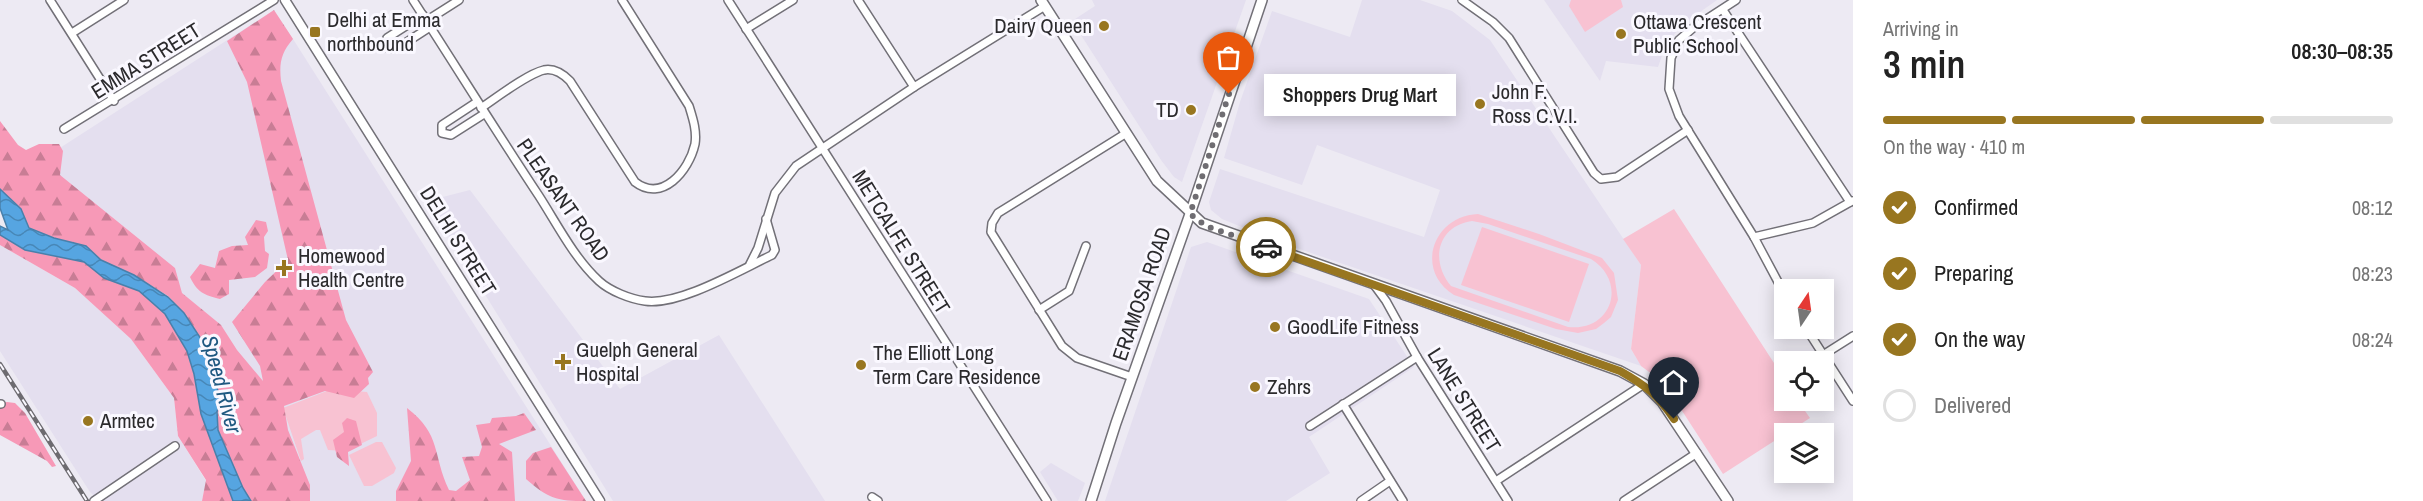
<!DOCTYPE html>
<meta charset="utf-8">
<style>
:root{--surface:#fff;--page:#f2f2f2;--text:#222;--muted:#767676;--line:#e0e0e0;--accent:#987620}
body{margin:0;font-family:"Archivo Narrow",sans-serif;background:var(--page);color:var(--text);height:100vh;display:flex;flex-direction:column;font-size:22px;white-space:nowrap}
*{box-sizing:border-box;margin:0}
p{font-size:20px;color:var(--muted)}
.icon{flex:none;width:33px;height:33px;fill:none;stroke:currentColor;stroke-width:2;stroke-linecap:round;stroke-linejoin:round}
.map{position:relative;flex:1;overflow:hidden}
.sheet{display:flex;flex-direction:column;background:var(--surface);width:570px}
.sheet>*{flex:none}
.needle{width:39px;rotate:13deg}
.buttons{position:absolute;left:1774px;top:279px;display:grid;gap:12px}
.buttons a{display:grid;place-items:center;width:60px;height:60px;border-radius:0px;background:var(--surface);box-shadow:0 3px 15px #0003;font-size:30px}
.pin{position:absolute;display:grid;place-items:center;width:51px;height:51px;color:#fff;margin:-62px -26px;border-radius:50% 50% 50% 0;rotate:-45deg;box-shadow:0 0 6px #0007}
.pin .icon{rotate:45deg}
.courier{position:absolute;display:grid;place-items:center;width:60px;height:60px;margin:-30px;border:4px solid #987620;border-radius:50%;background:#fff;color:#222;box-shadow:0 2px 8px #0007}
.bubble{position:absolute;height:42px;border-radius:0px;background:var(--surface);box-shadow:0 3px 15px #0003;font-size:20px;font-weight:600;line-height:42px;text-align:center}
.head em{font-style:normal;font-weight:600}
.head div{display:flex;flex-direction:column-reverse}
.head{display:flex;align-items:center;justify-content:space-between;height:102px;padding:0 30px}
h1{font-size:39px;font-weight:600;line-height:45px}
.bar{display:grid;grid-template-columns:repeat(4,1fr);gap:9px 6px;align-content:center;height:72px;padding:0 30px}
.bar i{height:8px;border-radius:4px;background:var(--line)}
.bar .on{background:var(--accent)}
.bar p{grid-column:span 4}
ol{padding:0 30px;list-style:none}
li{display:flex;align-items:center;gap:18px;height:66px}
li p{margin-inline-start:auto}
li .icon{padding:6px;border-radius:50%;background:var(--accent);color:#fff;stroke-width:4}
li:last-child{color:var(--muted)}
li i{width:33px;height:33px;border:3px solid var(--line);border-radius:50%}
main{display:flex;flex:1;min-height:0}
.map>svg:first-child{display:block}
.built{fill:#e4dfef}
.green{fill:#f8c2d2;fill-rule:evenodd}
.forest{fill:url(#forest-firs)}
.water{fill:url(#water-waves);stroke:#4980ab;stroke-width:1.5}
.lines{fill:none;stroke-linecap:round;stroke-linejoin:round}
.minor-casing{stroke:#727077;stroke-width:10}
.tertiary-casing{stroke:#727077;stroke-width:11}
.secondary-casing{stroke:#727077;stroke-width:12}
.minor{stroke:#fff;stroke-width:7}
.tertiary{stroke:#fff;stroke-width:8}
.secondary{stroke:#fff;stroke-width:9}
.rail-casing{stroke:#6d6b70;stroke-width:4.5}
.rail{stroke:#faf8ff;stroke-width:2;stroke-dasharray:7;stroke-linecap:butt}
.done{stroke:#6f6d72;stroke-width:6;stroke-dasharray:0 10.8}
.route{stroke:#987620;stroke-width:8}
.poi-dot{fill:#987620;stroke:#faf8ff;stroke-width:2}
.labels{text-anchor:middle;stroke-width:6;stroke-linejoin:round;paint-order:stroke}
.poi-label{font-size:21px;fill:#2b2a2d;stroke:#faf8ff;text-anchor:start}
.street-label{font-size:21px;fill:#2b2a2d;stroke:#faf8ff}
.water-label{font-size:22px;font-style:italic;fill:#1f5881;stroke:#faf8ff}
</style>
<main>
<div class="map">
<svg width="1853" height="501" viewBox="0 0 1853 501">
<defs>
<pattern id="forest-firs" width="22" height="20" patternUnits="userSpaceOnUse" patternTransform="scale(1.5)"><rect width="22" height="20" fill="#f799b7"/><path d="M5 1l3.5 6h-7zM16 11l3.5 6h-7z" fill="#c87d95"/></pattern>
<pattern id="water-waves" width="16" height="10" patternUnits="userSpaceOnUse" patternTransform="scale(1.5)"><rect width="16" height="10" fill="#56a5e1"/><path d="M0 5q4-4 8 0t8 0" fill="none" stroke="#4787b7"/></pattern>
</defs>
<rect width="100%" height="100%" fill="#edeaf3"/>
<!-- built -->
<g class="built">
<polygon points="1092,0 1246,0 1182,182 1174,177 1161,160 1072,21 1095,6"/>
<polygon points="1362,0 1420,0 1452,11 1490,40 1641,265 1631,349 1641,366 1279,242 1222,219 1211,210 1209,202 1220,169 1424,237 1440,190 1317,145 1302,185 1224,158 1240,102 1272,11 1350,37"/>
<polygon points="1544,0 1717,0 1683,24 1666,44 1658,67 1606,61 1600,81"/>
<polygon points="274,10 293,39 586,501 256,501 226,427 4,184"/>
<polygon points="470,190 620,389 719,335 825,501 613,501 427,201"/>
<polygon points="1207,242 1369,299 1414,367 1309,437 1330,473 1286,501 1105,501 1191,247"/>
<polygon points="0,245 75,288 131,339 174,398 178,436 206,481 202,501 100,501 90,492 0,351"/>
<polygon points="1051,463 1085,483 1078,501 1058,501 1040,472"/>
</g>
<!-- green -->
<g class="green">
<polygon points="1571,0 1621,0 1623,7 1585,32 1569,6"/>
<polygon points="1674,209 1785,380 1785,400 1798,401 1810,418 1723,474 1664,383 1641,366 1631,349 1641,265 1623,239"/>
<path d="M 1478,214 L 1539,234 L 1602,258 L 1614,273 L 1618,300 L 1611,317 L 1604,323 L 1596,329 L 1578,333 L 1556,329 L 1454,295 C 1414,270 1433,216 1478,214 ZM 1472,221 L 1488,224 L 1591,259 C 1628,282 1612,332 1568,327 L 1451,286 C 1430,261 1437,226 1472,221 Z"/>
<polygon points="1482,227 1589,264 1569,322 1461,285"/>
<polygon points="332,389 367,392 377,413 377,436 346,451 328,450 320,430 316,430 301,439 304,459 301,461 283,408"/>
<polygon points="376,442 382,442 396,468 394,473 372,486 364,486 349,455"/>
</g>
<!-- forest -->
<g class="forest">
<path d="M 274,10 L 293,39 C 281,53 279,63 281,81 L 346,320 L 373,372 L 368,378 L 369,384 L 354,398 L 325,391 L 284,406 L 288,430 L 310,485 L 310,501 L 251,501 L 243,488 L 218,430 L 217,412 L 220,398 L 205,345 L 184,313 L 168,296 L 134,275 L 101,260 L 86,246 L 54,238 L 29,228 L 21,209 L 0,189 L 0,121 L 18,145 L 26,150 L 39,144 L 59,144 L 63,151 L 60,175 L 175,268 L 182,293 L 221,325 L 237,350 L 263,381 L 260,366 L 232,322 L 265,282 L 288,260 L 247,82 L 227,41 Z"/>
<path d="M 256,220 L 266,222 L 268,231 L 264,237 L 265,251 L 269,254 L 267,268 L 255,277 L 229,280 L 229,294 L 220,299 C 204,295 197,292 190,277 L 200,264 L 215,268 L 219,251 L 232,246 L 248,245 L 245,237 Z"/>
<polygon points="0,235 25,250 84,262 104,278 139,291 165,314 187,351 194,374 201,414 233,501 202,501 206,480 178,436 174,398 131,339 75,288 0,245"/>
<polygon points="7,402 15,403 25,413 56,466 52,467 47,461 0,435 0,404"/>
<path d="M 407,408 C 442,435 432,454 449,490 L 456,491 L 470,480 L 462,457 L 479,456 L 482,447 L 476,425 L 490,423 L 492,418 L 516,416 L 524,413 L 536,430 L 499,444 L 512,452 L 515,501 L 396,501 L 396,491 L 411,461 Z"/>
<polygon points="347,418 356,421 362,445 348,452 349,466 337,457 333,440 344,432 342,423"/>
<path d="M 551,447 L 586,501 C 557,501 549,499 526,479 L 526,461 L 533,453 Z"/>
</g>
<!-- water -->
<polygon class="water" points="0,189 21,209 29,228 54,238 86,246 101,260 134,275 168,297 184,313 205,345 220,398 217,412 218,430 243,488 251,501 233,501 201,414 194,374 187,351 165,314 139,291 104,278 84,262 25,250 0,235 0,226 8,230 0,208"/>
<g class="lines">
<!-- minor casing -->
<g class="minor-casing">
<g id="minor">
<polyline points="50,0 114,101"/>
<path d="M 413,0 C 455,65 496,131 539,196 C 557,224 574,258 599,281 C 610,291 630,299 645,301 C 679,306 740,270 772,255 L 775,250 L 766,219"/>
<polyline points="728,0 1047,501"/>
<polyline points="858,0 914,87"/>
<polyline points="1462,0 1493,22 1509,38 1594,173 1601,179 1617,177 1688,130"/>
<polyline points="1736,0 1693,28 1679,40 1671,58 1669,89 1679,116 1754,237 1785,295"/>
<polyline points="1723,10 1850,202"/>
<polyline points="423,15 387,38 388,48 396,49 430,27"/>
<polyline points="426,21 459,0"/>
<polyline points="746,29 793,0"/>
<polyline points="72,33 124,0"/>
<polyline points="477,102 442,125 442,133 451,135 484,114"/>
<path d="M 481,108 C 496,98 527,74 544,70 C 554,68 563,74 570,81 L 635,182 C 662,203 689,171 695,144 C 697,131 693,119 689,106 L 622,0"/>
<polyline points="64,129 274,0"/>
<polyline points="1125,134 998,213 992,223 991,232 1062,346 1077,358 1132,377"/>
<polyline points="1754,237 1813,223 1852,201"/>
<polyline points="750,264 758,248 775,193 796,166 914,87 1045,6"/>
<polyline points="1375,286 1386,301 1417,357 1508,501"/>
<polyline points="1039,310 1069,291 1086,246"/>
<polyline points="1806,328 1853,401"/>
<polyline points="1823,355 1853,336"/>
<polyline points="0,404 1,404"/>
<polyline points="1343,404 1403,501"/>
<polyline points="1310,426 1417,357"/>
<polyline points="1496,481 1644,384"/>
<polyline points="872,497 878,501"/>
<polyline points="94,501 175,446"/>
<polyline points="1361,501 1390,481"/>
<polyline points="1624,501 1697,453"/>
</g>
</g>
<!-- tertiary casing -->
<g class="tertiary-casing">
<polyline id="tertiary" points="285,0 600,501"/>
</g>
<!-- secondary casing -->
<g class="secondary-casing">
<g id="secondary">
<polyline points="1041,0 1157,181 1202,223 1620,371 1644,384 1662,402 1728,501"/>
<polyline points="1091,501 1116,423 1190,214 1262,0"/>
</g>
</g>
<!-- minor -->
<use href="#minor" class="minor"/>
<!-- tertiary -->
<use href="#tertiary" class="tertiary"/>
<!-- secondary -->
<use href="#secondary" class="secondary"/>
<!-- rail casing -->
<g class="rail-casing">
<polyline id="rail" points="0,364 87,501"/>
</g>
<!-- rail -->
<use href="#rail" class="rail"/>
</g>
<g class="lines">
<!-- done -->
<polyline class="done" points="1229,94 1190,214 1206,226 1266,247"/>
<!-- route -->
<path class="route" d="M 1266,247 L 1620,371 C 1645,385 1658,395 1674,419"/>
</g>
<!-- markers -->
<g class="poi-dot">
<circle cx="1104" cy="26" r="6"/>
<rect x="309" y="26" width="12" height="12" rx="3"/>
<circle cx="1621" cy="34" r="6"/>
<circle cx="1480" cy="104" r="6"/>
<circle cx="1191" cy="110" r="6"/>
<path d="M281 259h6v6h6v6h-6v6h-6v-6h-6v-6h6z"/>
<circle cx="1275" cy="327" r="6"/>
<path d="M560 353h6v6h6v6h-6v6h-6v-6h-6v-6h6z"/>
<circle cx="861" cy="365" r="6"/>
<circle cx="1255" cy="387" r="6"/>
<circle cx="88" cy="421" r="6"/>
</g>
<g class="labels">
<!-- poi labels -->
<g class="poi-label">
<text x="327" y="27">Delhi at Emma<tspan x="327" dy="24">northbound</tspan></text>
<text x="1633" y="29">Ottawa Crescent<tspan x="1633" dy="24">Public School</tspan></text>
<text x="1092" y="33" text-anchor="end">Dairy Queen</text>
<text x="1492" y="99">John F.<tspan x="1492" dy="24">Ross C.V.I.</tspan></text>
<text x="1179" y="117" text-anchor="end">TD</text>
<text x="298" y="263">Homewood<tspan x="298" dy="24">Health Centre</tspan></text>
<text x="1287" y="334">GoodLife Fitness</text>
<text x="576" y="357">Guelph General<tspan x="576" dy="24">Hospital</tspan></text>
<text x="873" y="360">The Elliott Long<tspan x="873" dy="24">Term Care Residence</tspan></text>
<text x="1267" y="394">Zehrs</text>
<text x="100" y="428">Armtec</text>
</g>
<!-- street labels -->
<g class="street-label">
<text transform="translate(146 61) rotate(-32)" y="7">EMMA STREET</text>
<text transform="translate(563 200) rotate(55)" y="7">PLEASANT ROAD</text>
<text transform="translate(458 241) rotate(58)" y="7">DELHI STREET</text>
<text transform="translate(901 242) rotate(58)" y="7">METCALFE STREET</text>
<text transform="translate(1142 294) rotate(-71)" y="7">ERAMOSA ROAD</text>
<text transform="translate(1464 400) rotate(58)" y="7">LANE STREET</text>
</g>
<!-- water labels -->
<g class="water-label">
<text transform="translate(222 384) rotate(75)" y="8">Speed River</text>
</g>
</g>
</svg>
<div class="buttons">
<a><svg class="needle" viewBox="-14 -14 28 28"><path d="M0-13l5 13h-10z" fill="#e53935"/><path d="M0 13l5-13h-10z" fill="#767676"/></svg></a>
<a><svg class="icon" aria-label="locate" viewBox="0 0 24 24"><circle cx="12" cy="12" r="6"/><path d="M12 2v4M12 18v4M2 12h4M18 12h4"/></svg></a>
<a><svg class="icon" aria-label="layers" viewBox="0 0 24 24"><path d="M12 4l9 5-9 5-9-5zM3 14l9 5 9-5"/></svg></a>
</div>
<div class="pin" style="left:1229px;top:94px;background:#ea580c"><svg class="icon" aria-label="bag" viewBox="0 0 24 24"><path d="M5 8h14l-1 12H6zM9 8a3 3 0 0 1 6 0"/></svg></div>
<div class="pin" style="left:1674px;top:419px;background:#1f2937"><svg class="icon" aria-label="home" viewBox="0 0 24 24"><path d="M3 11l9-7 9 7M6 9v11h12V9"/></svg></div>
<div class="courier" style="left:1266px;top:247px"><svg class="icon" aria-label="car" viewBox="0 0 24 24"><path d="M5 17H2v-5l4-1 3-4h7l3 4 3 1v5h-3M9 17h6M6 11h13"/><circle cx="7" cy="17" r="2"/><circle cx="17" cy="17" r="2"/></svg></div>
<div class="bubble" style="left:1264px;top:74px;width:192px">Shoppers Drug Mart</div>
</div>
<section class="sheet">
<div class="head"><div><h1>3 min</h1><p>Arriving in</p></div><em>08:30–08:35</em></div>
<div class="bar"><i class="on"></i><i class="on"></i><i class="on"></i><i></i><p>On the way · 410 m</p></div>
<ol>
<li><svg class="icon" aria-label="check" viewBox="0 0 24 24"><path d="M5 12l5 5 9-10"/></svg>Confirmed<p>08:12</p></li>
<li><svg class="icon" aria-label="check" viewBox="0 0 24 24"><path d="M5 12l5 5 9-10"/></svg>Preparing<p>08:23</p></li>
<li><svg class="icon" aria-label="check" viewBox="0 0 24 24"><path d="M5 12l5 5 9-10"/></svg>On the way<p>08:24</p></li>
<li><i></i>Delivered</li>
</ol>
</section>
</main>
